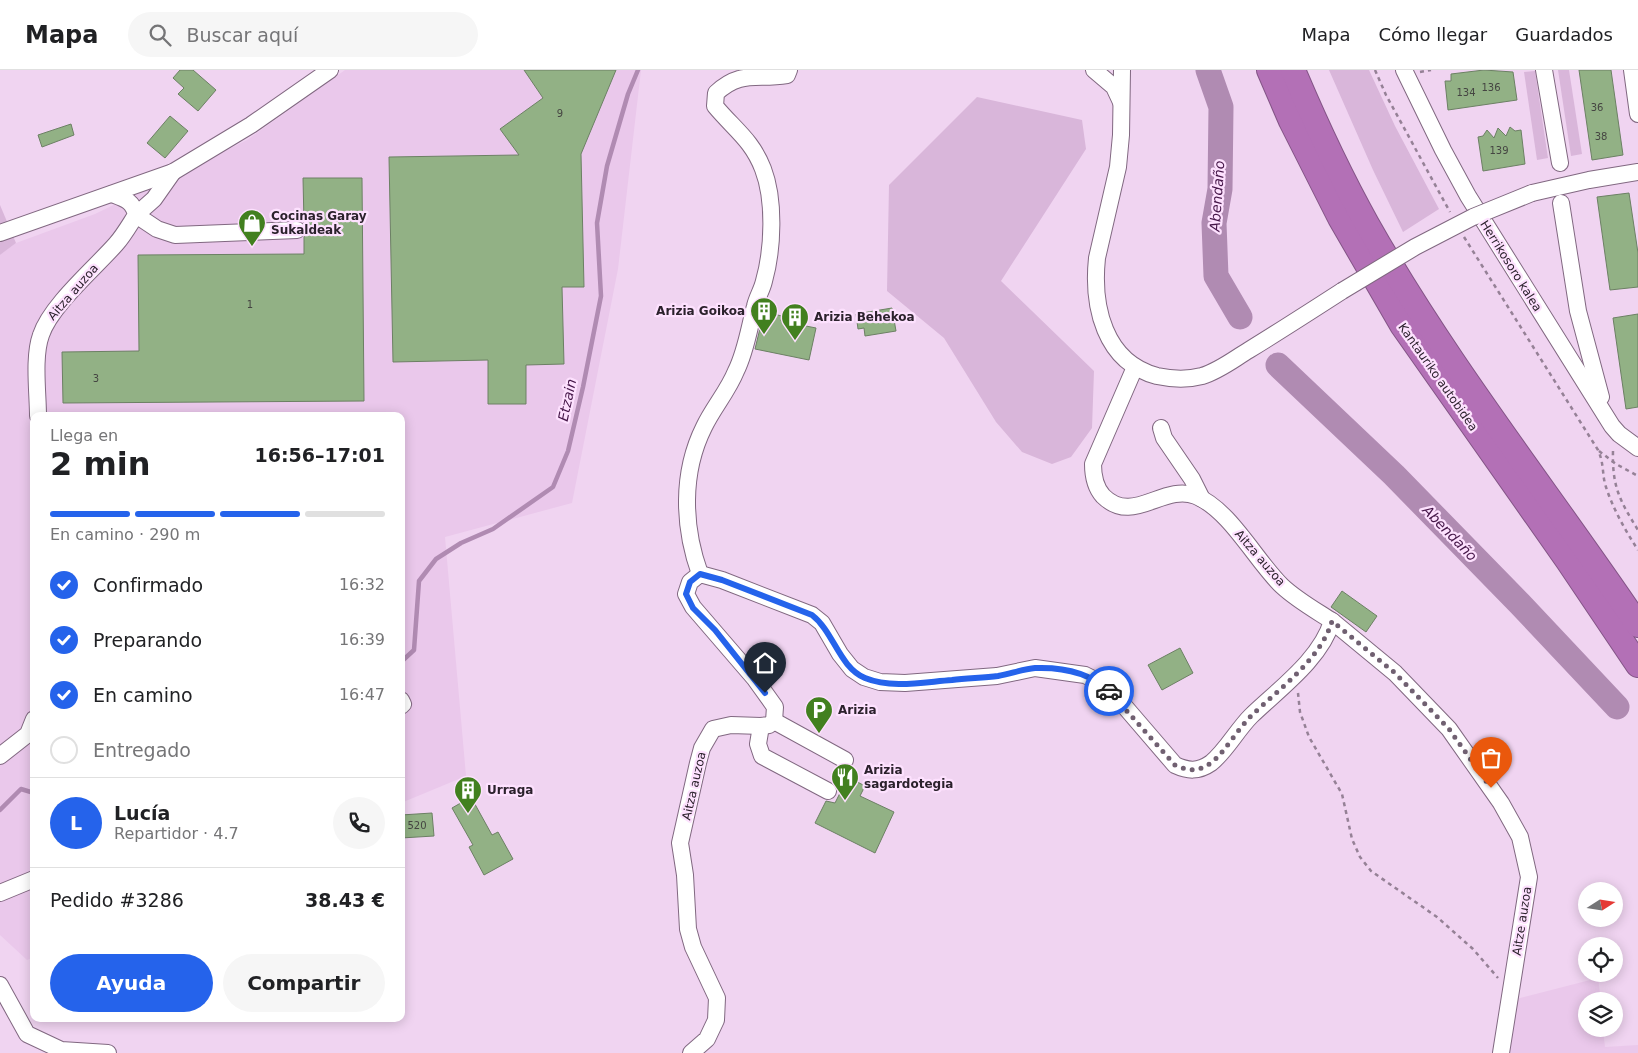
<!DOCTYPE html>
<html lang="es">
<meta charset="utf-8">
<style>
:root{--surface:#fff;--page:#f6f6f6;--text:#202124;--muted:#757577;--line:#e0e0e0;--accent:#2563eb}
body{margin:0;font-family:"DejaVu Sans",sans-serif;background:var(--page);color:var(--text);height:100vh;display:flex;flex-direction:column;font-size:19px;white-space:nowrap}
*{box-sizing:border-box;margin:0}
p{font-size:16px;color:var(--muted)}
.icon{flex:none;width:28px;height:28px;fill:none;stroke:currentColor;stroke-width:2;stroke-linecap:round;stroke-linejoin:round}
.map{position:relative;flex:1;overflow:hidden}
.details{position:absolute;left:30px;top:342px;width:375px;height:610px;display:flex;flex-direction:column;background:var(--surface);border-radius:10px;box-shadow:0 2px 12px #0003}
.details>*{flex:none}
.needle{width:32px;rotate:78deg}
.fabs{position:absolute;left:1578px;top:812px;display:grid;gap:10px}
.fabs a{display:grid;place-items:center;width:45px;height:45px;border-radius:50%;background:var(--surface);box-shadow:0 2px 12px #0003;font-size:25px}
.pin{position:absolute;display:grid;place-items:center;width:42px;height:42px;color:#fff;margin:-51px -21px;border-radius:50% 50% 50% 0;rotate:-45deg;box-shadow:0 0 5px #0007}
.pin .icon{rotate:45deg}
.courier{position:absolute;display:grid;place-items:center;width:50px;height:50px;margin:-25px;border:4px solid #2563eb;border-radius:50%;background:#fff;color:#222;box-shadow:0 1px 6px #0007}
.overview em{font-style:normal;font-weight:800}
.overview div{display:flex;flex-direction:column-reverse}
.overview{display:flex;align-items:center;justify-content:space-between;height:85px;padding:0 20px}
h1{font-size:32px;font-weight:800;line-height:38px}
.bar{display:grid;grid-template-columns:repeat(4,1fr);gap:8px 5px;align-content:center;height:60px;padding:0 20px}
.bar i{height:6px;border-radius:4px;background:var(--line)}
.bar .on{background:var(--accent)}
.bar p{grid-column:span 4}
.line{display:flex;align-items:center;gap:12px;padding:0 20px;border-top:1px solid var(--line)}
.line div{flex:1}
.round{display:grid;place-items:center;flex:none;width:52px;height:52px;border-radius:26px;background:var(--page)}
ol{padding:0 20px;list-style:none}
li{display:flex;align-items:center;gap:15px;height:55px}
li p{margin-inline-start:auto}
li .icon{padding:5px;border-radius:50%;background:var(--accent);color:#fff;stroke-width:4}
li:last-child{color:var(--muted)}
li i{width:28px;height:28px;border:2px solid var(--line);border-radius:50%}
.primary-button{display:flex;gap:10px;margin-top:auto;padding:10px 20px}
.primary-button a{flex:1;height:58px;border-radius:30px;background:var(--accent);color:#fff;font-size:20px;font-weight:800;line-height:58px;text-align:center}
.primary-button a+a{background:var(--page);color:var(--text)}
header{display:flex;align-items:center;gap:30px;box-sizing:border-box;height:70px;padding:0 25px;background:var(--surface);border-bottom:1px solid var(--line)}
header strong{font-size:24px}
nav{display:flex;gap:28px;margin-inline-start:auto;font-size:18px}
.search{width:350px;height:45px;background:var(--page);display:flex;align-items:center;gap:12px;box-sizing:border-box;padding:0 18px;border-radius:28px;color:var(--muted);font-size:19px}
.map>svg:first-child{display:block}
.built{fill:#eac8eb}
.green{fill:#d9b6da}
.lines{fill:none;stroke-linecap:round;stroke-linejoin:round}
.stream{stroke:#b08bb2;stroke-width:4.5}
.river{stroke:#b08bb2;stroke-width:25}
.building{fill:#92b185;stroke:#6c8064}
.minor-casing{stroke:#816881;stroke-width:18}
.highway-casing{stroke:#835486;stroke-width:26}
.path{stroke:#958196;stroke-width:2.5;stroke-dasharray:4 4;stroke-linecap:butt}
.minor{stroke:#fff;stroke-width:16}
.highway{stroke:#b370b6;stroke-width:24}
.minor-bridge-casing{stroke:#816881;stroke-width:18;stroke-linecap:butt}
.minor-bridge{stroke:#fff;stroke-width:16}
.done{stroke:#706071;stroke-width:5;stroke-dasharray:0 9}
.route{stroke:#2563eb;stroke-width:6}
.labels{text-anchor:middle;stroke-width:4.5;stroke-linejoin:round;paint-order:stroke}
.number-label{font-size:10px;fill:#454542}
.poi-label{font-size:12px;font-weight:bold;fill:#2b212c;stroke:#fde1fe;text-anchor:start}
.street-label{font-size:12px;fill:#2b212c;stroke:#fde1fe}
.water-label{font-size:14px;font-style:italic;fill:#451648;stroke:#fde1fe}
</style>
<header>
<strong>Mapa</strong>
<div class="search"><svg class="icon" aria-label="search" viewBox="0 0 24 24"><circle cx="10" cy="10" r="6"/><path d="M15 15l6 6"/></svg>Buscar aquí</div>
<nav><a>Mapa</a><a>Cómo llegar</a><a>Guardados</a></nav>
</header>
<div class="map">
<svg width="1638" height="983" viewBox="0 0 1638 983">
<rect width="100%" height="100%" fill="#f0d4f1"/>
<!-- built -->
<g class="built">
<polygon points="345,0 641,0 618,199 572,433 445,467 466,706 401,733 401,346 34,346 34,887 27,890 0,865 0,185 16,173 95,144 247,70"/>
<polygon points="1598,908 1601,931 1586,931 1586,959 1603,959 1605,977 1638,975 1638,983 1505,983 1516,929"/>
</g>
<!-- green -->
<g class="green">
<polygon points="1329,0 1369,0 1395,56 1439,139 1403,162 1373,100"/>
<polygon points="1558,0 1569,0 1582,84 1571,86"/>
<polygon points="1535,1 1548,88 1537,90 1524,2"/>
<polygon points="977,27 1082,50 1086,79 1001,211 1094,301 1092,358 1071,387 1052,394 1022,382 996,352 944,268 887,221 889,115"/>
<polygon points="0,135 16,173 0,185"/>
</g>
<g class="lines">
<!-- stream -->
<g class="stream">
<polyline points="401,592 414,580 419,511 436,489 461,473 493,459 553,417 568,381 583,317 601,226 597,153 607,96 628,24 638,0"/>
<polyline points="0,740 21,719 34,723"/>
</g>
<!-- river -->
<g class="river">
<polyline points="1208,0 1221,37 1220,119 1214,153 1216,206 1240,247"/>
<polyline points="1278,295 1394,405 1520,534 1617,637"/>
</g>
</g>
<!-- building -->
<g class="building">
<polygon points="180,0 193,0 216,20 198,41 178,24 184,18 173,8"/>
<polygon points="524,0 616,0 581,84 584,217 562,217 564,294 526,295 526,334 488,334 488,290 393,292 389,87 519,85 500,59 543,28"/>
<polygon points="1484,0 1513,2 1517,30 1448,40 1445,11 1451,11 1451,4"/>
<polygon points="1579,0 1611,0 1623,85 1592,90"/>
<polygon points="170,46 188,61 165,88 147,73"/>
<polygon points="71,54 74,65 42,77 38,65"/>
<polygon points="1510,57 1515,61 1521,60 1525,94 1483,101 1478,67 1483,66 1487,60 1494,68 1498,58 1506,66"/>
<polygon points="303,108 362,108 364,331 63,333 62,282 139,281 138,185 304,184 304,167 307,160 304,153"/>
<polygon points="1629,123 1638,183 1638,217 1610,220 1597,127"/>
<polygon points="892,238 896,261 865,266 864,258 858,259 856,244"/>
<polygon points="764,242 782,246 781,251 816,258 809,290 755,279"/>
<polygon points="1638,244 1638,337 1626,339 1613,248"/>
<polygon points="1342,521 1377,546 1366,562 1331,537"/>
<polygon points="1180,578 1193,603 1162,620 1148,595"/>
<polygon points="848,707 865,716 860,726 894,742 875,783 815,753 826,731 835,733"/>
<polygon points="471,727 492,765 498,762 513,789 484,805 469,777 473,775 452,738"/>
<polygon points="432,743 434,766 401,768 401,745"/>
</g>
<g class="lines">
<!-- minor casing -->
<g class="minor-casing">
<g id="minor">
<polyline points="1094,0 1114,17 1121,32"/>
<path d="M 1122,0 L 1121,65 L 1118,97 L 1097,188 C 1092,236 1104,292 1157,306 C 1171,309 1187,310 1202,306 C 1219,301 1234,289 1249,280 C 1280,261 1311,241 1342,221"/>
<polyline points="1404,0 1443,80 1468,126 1612,356 1619,364 1638,378"/>
<polyline points="1544,0 1560,93"/>
<polyline points="1632,0 1638,44"/>
<polyline points="173,102 154,129 136,145 157,159 175,165 297,160"/>
<polyline points="1532,123 1589,110 1638,102"/>
<polyline points="1561,133 1578,241 1601,327"/>
<polyline points="0,163 173,102 251,55 330,0"/>
<path d="M 38,346 C 38,323 33,287 41,265 C 51,235 95,198 116,174 C 124,165 130,154 136,145 C 133,131 125,129 112,124"/>
<polyline points="1161,358 1164,368 1192,409 1202,429"/>
<path d="M 700,504 C 683,457 681,403 704,357 C 713,338 728,321 736,301 C 746,281 749,258 755,236 C 757,227 762,220 764,211 C 773,179 775,130 763,99 C 752,70 734,59 715,36 L 716,23 C 741,0 756,10 787,5 L 789,0"/>
<polyline points="1332,551 1395,603 1449,659 1501,733 1520,767 1529,807 1501,983"/>
<polyline points="401,630 403,634 401,636"/>
<polyline points="774,651 845,690"/>
<polyline points="761,656 758,674 762,686 828,721"/>
<polyline points="0,686 28,664 34,649"/>
<polyline points="0,823 34,809"/>
<polyline points="0,915 27,964 61,980 108,983"/>
<path d="M 691,983 L 707,969 L 716,950 L 717,928 L 693,877 L 688,859 L 685,805 L 680,773 L 698,693 L 702,678 L 713,659 L 731,655 L 761,656 L 769,655 L 774,651 L 775,637 L 755,609 L 693,537 L 686,524 L 690,512 L 700,504 L 722,510 L 812,545 L 822,553 L 840,584 L 852,599 L 864,607 L 880,612 L 905,613 L 997,606 L 1035,598 L 1085,605 L 1099,612 L 1120,631 L 1175,695 C 1188,701 1198,702 1211,693 C 1226,681 1237,660 1251,646 C 1279,619 1321,589 1332,551 C 1315,540 1297,530 1282,516 C 1256,491 1230,440 1196,426 C 1163,413 1133,456 1103,426 C 1095,417 1093,406 1093,394 L 1135,297"/>
</g>
</g>
<!-- highway casing -->
<g class="highway-casing">
<g id="highway">
<polyline points="1269,0 1291,51 1340,148 1402,255 1568,491 1638,595"/>
<path d="M 1293,0 C 1315,52 1339,104 1367,154 C 1446,294 1548,422 1638,555"/>
</g>
</g>
<!-- path -->
<g class="path">
<polyline points="1375,0 1386,25 1450,142"/>
<polyline points="1420,2 1431,0"/>
<path d="M 1464,167 L 1598,380 C 1604,394 1602,401 1605,414 C 1612,437 1625,460 1638,480"/>
<polyline points="1599,381 1616,394 1638,406"/>
<path d="M 1613,381 C 1612,417 1620,431 1638,460"/>
<polyline points="1298,623 1300,642 1309,667 1342,724 1352,769 1360,787 1371,801 1437,847 1473,879 1498,908"/>
</g>
<!-- minor -->
<use href="#minor" class="minor"/>
<!-- highway -->
<use href="#highway" class="highway"/>
<!-- minor-bridge casing -->
<g class="minor-bridge-casing">
<polyline id="minor-bridge" points="1342,221 1415,177 1473,147 1532,123"/>
</g>
<!-- minor-bridge -->
<use href="#minor-bridge" class="minor-bridge"/>
</g>
<g class="lines">
<!-- done -->
<path class="done" d="M 1109,621 L 1175,695 C 1188,701 1198,702 1211,693 C 1225,682 1237,660 1251,646 C 1279,619 1321,589 1332,551 L 1395,603 L 1449,659 L 1491,718"/>
<!-- route -->
<path class="route" d="M 765,623 L 715,560 L 693,538 L 686,524 L 690,512 L 700,504 L 722,510 L 812,545 C 834,562 839,597 865,608 C 892,619 924,612 952,610 C 967,608 983,608 998,606 C 1010,604 1023,599 1035,598 C 1062,597 1090,603 1109,621"/>
</g>
<!-- icons -->
<defs>
<g id="shop-pin" transform="scale(1.4375)"><path d="M0 17L-7.5 6A9.5 9.5 0 1 1 7.5 6Z" fill="#42801f" stroke="#fde1fe"/><path d="M-5-2.5h2.3a2.7 3.5 0 0 1 5.4 0H5L5.5 6h-11ZM-1.5-2.5h3a1.5 2.3 0 0 0-3 0Z" fill="#fff"/></g>
<g id="building-pin" transform="scale(1.4375)"><path d="M0 17L-7.5 6A9.5 9.5 0 1 1 7.5 6Z" fill="#42801f" stroke="#fde1fe"/><path d="M-4-6H4V6H1V3H-1V6H-4ZM-2.5-4.3h1.7v1.8h-1.7ZM.8-4.3h1.7v1.8H.8ZM-2.5-1h1.7V.8h-1.7ZM.8-1h1.7V.8H.8Z" fill="#fff"/></g>
<g id="parking-pin" transform="scale(1.4375)"><path d="M0 17L-7.5 6A9.5 9.5 0 1 1 7.5 6Z" fill="#42801f" stroke="#fde1fe"/><path d="M-3.5-5.5H1a3.5 3.5 0 0 1 0 7H-1V5.5H-3.5ZM-1-3.4V-.6H.8a1.4 1.4 0 0 0 0-2.8Z" fill="#fff"/></g>
<g id="restaurant-pin" transform="scale(1.4375)"><path d="M0 17L-7.5 6A9.5 9.5 0 1 1 7.5 6Z" fill="#42801f" stroke="#fde1fe"/><path d="M-5-6h1v4h1v-4h1v4h1v-4h1v5L-1.5 .5V6h-2V.5L-5-1ZM5-6V6H3V1.5H1.5Q1.5-4 5-6Z" fill="#fff"/></g>
</defs>
<g fill-rule="evenodd">
<use href="#shop-pin" x="252" y="153"/>
<use href="#building-pin" x="764" y="241"/>
<use href="#building-pin" x="795" y="247"/>
<use href="#parking-pin" x="819" y="640"/>
<use href="#restaurant-pin" x="845" y="707"/>
<use href="#building-pin" x="468" y="720"/>
</g>
<g class="labels">
<!-- number labels -->
<g class="number-label">
<text x="1491" y="21">136</text>
<text x="1466" y="26">134</text>
<text x="1597" y="41">36</text>
<text x="560" y="47">9</text>
<text x="1601" y="70">38</text>
<text x="1499" y="84">139</text>
<text x="250" y="238">1</text>
<text x="96" y="312">3</text>
<text x="417" y="759">520</text>
</g>
<!-- poi labels -->
<g class="poi-label">
<text x="271" y="150">Cocinas Garay<tspan x="271" dy="14">Sukaldeak</tspan></text>
<text x="745" y="245" text-anchor="end">Arizia Goikoa</text>
<text x="814" y="251">Arizia Behekoa</text>
<text x="838" y="644">Arizia</text>
<text x="864" y="704">Arizia<tspan x="864" dy="14">sagardotegia</tspan></text>
<text x="487" y="724">Urraga</text>
</g>
<!-- street labels -->
<g class="street-label">
<text transform="translate(1511 196) rotate(58)" y="4">Herrikosoro kalea</text>
<text transform="translate(73 222) rotate(-49)" y="4">Aitza auzoa</text>
<text transform="translate(1438 307) rotate(55)" y="4">Kantauriko autobidea</text>
<text transform="translate(1260 488) rotate(49)" y="4">Aitza auzoa</text>
<text transform="translate(694 716) rotate(-77)" y="4">Aitza auzoa</text>
<text transform="translate(1522 851) rotate(-81)" y="4">Aitze auzoa</text>
</g>
<!-- water labels -->
<g class="water-label">
<text transform="translate(1217 126) rotate(-86)" y="5">Abendaño</text>
<text transform="translate(567 330) rotate(-78)" y="5">Etzain</text>
<text transform="translate(1450 463) rotate(46)" y="5">Abendaño</text>
</g>
</g>
</svg>
<div class="fabs">
<a><svg class="needle" viewBox="-14 -14 28 28"><path d="M0-13l5 13h-10z" fill="#e53935"/><path d="M0 13l5-13h-10z" fill="#757577"/></svg></a>
<a><svg class="icon" aria-label="locate" viewBox="0 0 24 24"><circle cx="12" cy="12" r="6"/><path d="M12 2v4M12 18v4M2 12h4M18 12h4"/></svg></a>
<a><svg class="icon" aria-label="layers" viewBox="0 0 24 24"><path d="M12 4l9 5-9 5-9-5zM3 14l9 5 9-5"/></svg></a>
</div>
<div class="pin" style="left:1491px;top:718px;background:#ea580c"><svg class="icon" aria-label="bag" viewBox="0 0 24 24"><path d="M5 8h14l-1 12H6zM9 8a3 3 0 0 1 6 0"/></svg></div>
<div class="pin" style="left:765px;top:623px;background:#1f2937"><svg class="icon" aria-label="home" viewBox="0 0 24 24"><path d="M3 11l9-7 9 7M6 9v11h12V9"/></svg></div>
<div class="courier" style="left:1109px;top:621px"><svg class="icon" aria-label="car" viewBox="0 0 24 24"><path d="M5 17H2v-5l4-1 3-4h7l3 4 3 1v5h-3M9 17h6M6 11h13"/><circle cx="7" cy="17" r="2"/><circle cx="17" cy="17" r="2"/></svg></div>
<section class="details">
<div class="overview"><div><h1>2 min</h1><p>Llega en</p></div><em>16:56–17:01</em></div>
<div class="bar"><i class="on"></i><i class="on"></i><i class="on"></i><i></i><p>En camino · 290 m</p></div>
<ol>
<li><svg class="icon" aria-label="check" viewBox="0 0 24 24"><path d="M5 12l5 5 9-10"/></svg>Confirmado<p>16:32</p></li>
<li><svg class="icon" aria-label="check" viewBox="0 0 24 24"><path d="M5 12l5 5 9-10"/></svg>Preparando<p>16:39</p></li>
<li><svg class="icon" aria-label="check" viewBox="0 0 24 24"><path d="M5 12l5 5 9-10"/></svg>En camino<p>16:47</p></li>
<li><i></i>Entregado</li>
</ol>
<div class="line" style="height:90px"><b class="round" style="background:var(--accent);color:#fff">L</b><div><b>Lucía</b><p>Repartidor · 4.7</p></div><a class="round"><svg class="icon" aria-label="phone" viewBox="0 0 24 24"><path d="M5 4h4l2 5-3 2q2 4 5 5l2-3 5 2v4C11 20 4 13 5 4z"/></svg></a></div>
<div class="line" style="height:65px"><div>Pedido #3286</div><b>38.43 €</b></div>
<div class="primary-button"><a>Ayuda</a><a>Compartir</a></div>
</section>
</div>
